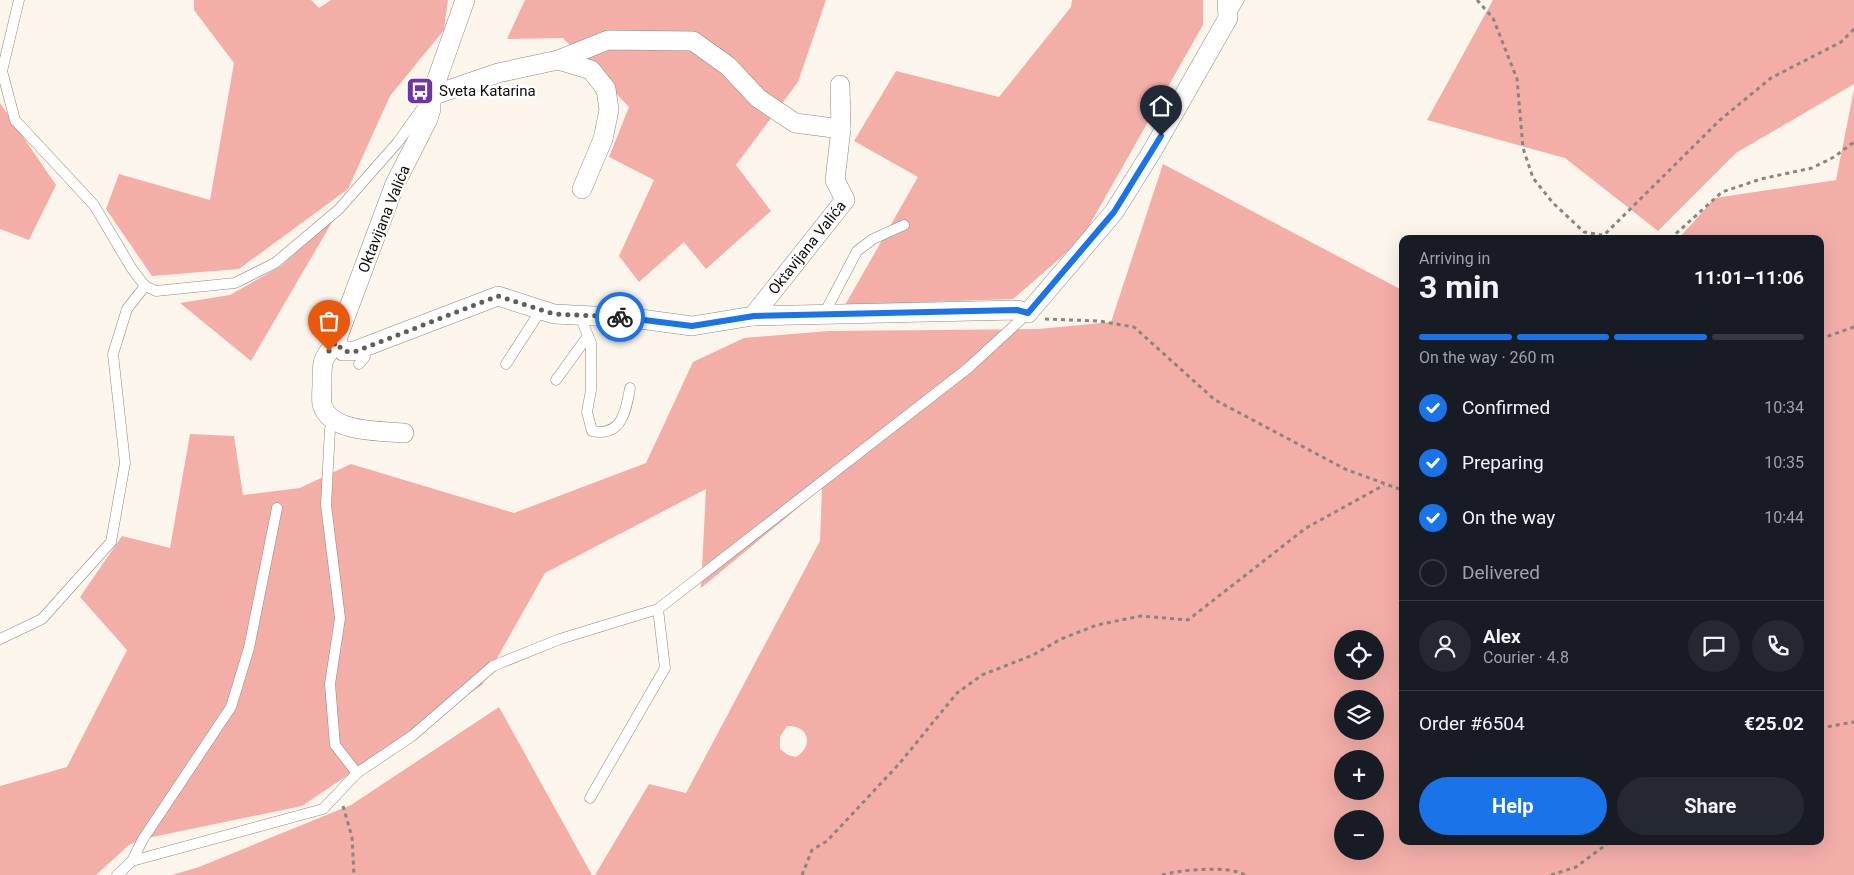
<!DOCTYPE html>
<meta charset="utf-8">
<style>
:root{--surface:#171b24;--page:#242831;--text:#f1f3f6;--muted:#9ea1a6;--line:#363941;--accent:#1a73e8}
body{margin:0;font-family:Roboto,sans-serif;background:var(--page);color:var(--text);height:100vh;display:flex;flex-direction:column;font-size:19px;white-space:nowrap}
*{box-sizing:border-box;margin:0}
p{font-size:16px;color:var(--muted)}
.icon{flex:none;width:28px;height:28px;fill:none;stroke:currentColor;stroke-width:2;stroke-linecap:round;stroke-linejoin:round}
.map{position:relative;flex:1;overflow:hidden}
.side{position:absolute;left:1399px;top:235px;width:425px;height:610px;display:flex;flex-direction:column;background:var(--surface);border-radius:10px;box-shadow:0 5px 20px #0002}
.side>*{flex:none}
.tools{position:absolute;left:1334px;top:630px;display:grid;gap:10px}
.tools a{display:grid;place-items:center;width:50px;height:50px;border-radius:50%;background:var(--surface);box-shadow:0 5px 20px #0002;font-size:25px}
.pin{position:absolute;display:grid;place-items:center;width:42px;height:42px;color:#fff;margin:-51px -21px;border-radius:50% 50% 50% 0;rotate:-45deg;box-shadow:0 0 5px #0007}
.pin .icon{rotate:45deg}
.courier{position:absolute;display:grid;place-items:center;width:50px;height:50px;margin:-25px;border:4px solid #1a73e8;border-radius:50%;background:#fff;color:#222;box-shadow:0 1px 6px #0007}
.headline em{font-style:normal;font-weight:700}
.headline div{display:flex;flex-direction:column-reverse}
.headline{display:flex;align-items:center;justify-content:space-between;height:85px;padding:0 20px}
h1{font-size:32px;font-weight:700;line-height:38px}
.bar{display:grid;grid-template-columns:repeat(4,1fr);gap:8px 5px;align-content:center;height:60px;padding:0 20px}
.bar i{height:6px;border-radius:4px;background:var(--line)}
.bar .active{background:var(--accent)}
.bar p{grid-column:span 4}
.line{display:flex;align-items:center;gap:12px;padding:0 20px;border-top:1px solid var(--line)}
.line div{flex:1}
.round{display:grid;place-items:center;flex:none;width:52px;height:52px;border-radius:26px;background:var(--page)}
ol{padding:0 20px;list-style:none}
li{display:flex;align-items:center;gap:15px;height:55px}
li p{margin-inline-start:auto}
li .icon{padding:5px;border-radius:50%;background:var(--accent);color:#fff;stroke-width:4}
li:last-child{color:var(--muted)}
li i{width:28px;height:28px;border:2px solid var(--line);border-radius:50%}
.action{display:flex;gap:10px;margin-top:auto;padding:10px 20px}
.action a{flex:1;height:58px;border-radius:30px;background:var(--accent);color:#fff;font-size:20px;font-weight:700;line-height:58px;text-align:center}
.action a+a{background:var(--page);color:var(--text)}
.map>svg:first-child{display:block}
.green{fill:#f3aea8;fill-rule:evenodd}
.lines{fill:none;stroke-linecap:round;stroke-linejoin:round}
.lane-casing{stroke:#8e8880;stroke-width:11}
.street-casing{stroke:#8e8880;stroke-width:20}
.path{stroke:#8a857f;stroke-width:3;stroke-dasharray:4 4;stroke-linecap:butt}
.lane{stroke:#fff;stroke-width:10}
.street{stroke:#fff;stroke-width:19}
.done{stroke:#615d58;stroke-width:5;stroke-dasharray:0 9}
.route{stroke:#1a73e8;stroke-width:6}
.labels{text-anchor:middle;stroke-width:5;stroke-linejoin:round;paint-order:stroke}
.poi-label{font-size:15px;fill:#0d0b08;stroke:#fff;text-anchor:start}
.street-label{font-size:15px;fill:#0d0b08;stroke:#fff}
</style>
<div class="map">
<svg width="1854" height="875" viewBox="0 0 1854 875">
<rect width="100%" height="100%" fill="#fcf5ec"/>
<!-- green -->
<g class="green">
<polygon points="194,0 311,0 319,8 331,0 448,0 444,30 390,96 348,189 239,269 152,276 106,209 119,174 210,200 234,63 194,10"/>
<polygon points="525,0 826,0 798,82 736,165 771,211 706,269 684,242 639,282 619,256 654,180 609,157 629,107 563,38 507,39"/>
<polygon points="1072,0 1203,0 1203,25 1081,240 1013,299 845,305 918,177 854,141 896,71 999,97 1071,7"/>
<polygon points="1493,0 1854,0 1854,84 1736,153 1658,231 1565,158 1427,120"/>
<path d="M 1854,89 L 1854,875 L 595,875 L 649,784 L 686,793 L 820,541 L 822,488 L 701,588 L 706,489 L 545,573 L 482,685 L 302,806 L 143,839 L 129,845 L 96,875 L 0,875 L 0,786 L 67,767 L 127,650 L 80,597 L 122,536 L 170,548 L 190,434 L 234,436 L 243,495 L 300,488 L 351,464 L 514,513 L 646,463 L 693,362 L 744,338 L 829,331 L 1039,329 L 1111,322 L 1163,164 L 1402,290 L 1402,841 L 1820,841 L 1820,239 L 1678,239 L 1715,198 L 1836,180 ZM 1342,639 L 1375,639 L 1375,671 L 1342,671 ZM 1342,699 L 1375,699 L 1375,731 L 1342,731 ZM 787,726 C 809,725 814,746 796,757 L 788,755 L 780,749 L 780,737 ZM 1342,759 L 1375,759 L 1375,791 L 1342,791 ZM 1342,819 L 1375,819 L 1375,851 L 1342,851 Z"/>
<polygon points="0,103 56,185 29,240 0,229"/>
<polygon points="335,217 251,361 180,303 230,295 281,266"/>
<polygon points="499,707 592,875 172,875 199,867 351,805"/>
</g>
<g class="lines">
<!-- lane casing -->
<g class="lane-casing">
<g id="lane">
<polyline points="19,0 2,71 15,120 94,205 132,269 145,286 156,291 235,283 275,263 339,209 398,142 428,100"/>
<polyline points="1230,15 1239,0"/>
<polyline points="824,314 857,251 873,239 904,225"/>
<path d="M 580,316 L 591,343 L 591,390 L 587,412 L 592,431 C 622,437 626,411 630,388"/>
<polyline points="359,364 365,357 362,348"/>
<polyline points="506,364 541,310"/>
<polyline points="556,380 588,336"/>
<polyline points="0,639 42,619 111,542 125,463 113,354 127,309 145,286"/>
<polyline points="357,773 412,736 493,666 560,639 658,609 967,369 1028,313"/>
<polyline points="590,798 665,668 658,609"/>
<polyline points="132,861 323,809 357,773 335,745 330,684 340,618 326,505 330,429 334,421"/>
<polyline points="117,875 132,861 143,839 231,707 249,648 277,508"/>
</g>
</g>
<!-- street casing -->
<g class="street-casing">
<g id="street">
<path id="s1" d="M 465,0 L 431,96 L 431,109 L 428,119 L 395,184 L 336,342 L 343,351 L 354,351 L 498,296 L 554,314 L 633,318 L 692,326 L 753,316 L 845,200 L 835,180 L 841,129 L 840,85"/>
<polyline points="558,60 608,40 693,41 728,66 758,98 795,123 841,129"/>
<polyline points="431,96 498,73 558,60 591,70 606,89 609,110 603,139 582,189"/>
<polyline points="753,316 1017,310 1028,313 1114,212 1151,153 1228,18 1227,0"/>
<path d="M 336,342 C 321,361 322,361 322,384 C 322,390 321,398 322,404 C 329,433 381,431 404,433"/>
</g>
</g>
<!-- path -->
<g class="path">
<polyline points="1477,0 1493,18 1517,79 1523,148 1533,178 1553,203 1584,232 1602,235"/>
<polyline points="1600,239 1720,120 1771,78 1841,42 1854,29"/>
<polyline points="1670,239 1722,192 1761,179 1812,168 1834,157 1854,142"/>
<polyline points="1045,319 1099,321 1134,327 1215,400 1345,469 1402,490"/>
<polyline points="1820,339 1854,327"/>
<polyline points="1820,728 1854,722"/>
<polyline points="343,806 352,837 354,875"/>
<polyline points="802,875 812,850 827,841 899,764 957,693 982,675 1033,655 1061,639 1097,625 1141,616 1188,620 1306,528 1384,485"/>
<path d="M 1162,875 C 1179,870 1230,865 1245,875"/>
<polyline points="1551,875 1576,867 1611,841"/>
</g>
<!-- lane -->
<use href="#lane" class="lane"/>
<!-- street -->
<use href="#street" class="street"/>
</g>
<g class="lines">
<!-- done -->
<polyline class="done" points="329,351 336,342 343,351 354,352 498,296 554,314 620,317"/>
<!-- route -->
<polyline class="route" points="620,317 692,326 754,316 1017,310 1028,313 1114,212 1161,136"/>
</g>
<!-- icons -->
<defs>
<g id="bus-square" transform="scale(1.4375)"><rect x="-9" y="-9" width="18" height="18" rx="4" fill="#7232a7" stroke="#fff"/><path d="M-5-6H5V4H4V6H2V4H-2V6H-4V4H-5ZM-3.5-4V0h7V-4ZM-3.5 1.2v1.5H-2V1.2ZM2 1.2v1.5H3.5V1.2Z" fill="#fff"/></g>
</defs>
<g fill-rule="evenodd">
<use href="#bus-square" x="420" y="91"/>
</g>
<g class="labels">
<!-- poi labels -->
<g class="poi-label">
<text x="439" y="96">Sveta Katarina</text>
</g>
<!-- street labels -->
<g class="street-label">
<text transform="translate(384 219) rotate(-68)" y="5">Oktavijana Valića</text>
<text dy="5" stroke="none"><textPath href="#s1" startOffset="890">Oktavijana Valića</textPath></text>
</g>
</g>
</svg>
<div class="tools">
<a><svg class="icon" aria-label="locate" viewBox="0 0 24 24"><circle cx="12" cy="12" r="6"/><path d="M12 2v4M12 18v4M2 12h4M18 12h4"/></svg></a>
<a><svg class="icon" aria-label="layers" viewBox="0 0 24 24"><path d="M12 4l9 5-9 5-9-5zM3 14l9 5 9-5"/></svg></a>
<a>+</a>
<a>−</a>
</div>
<div class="pin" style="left:329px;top:351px;background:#ea580c"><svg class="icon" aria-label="bag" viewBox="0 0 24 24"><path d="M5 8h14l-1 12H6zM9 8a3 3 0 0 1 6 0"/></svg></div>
<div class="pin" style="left:1161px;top:136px;background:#1f2937"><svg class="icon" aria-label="home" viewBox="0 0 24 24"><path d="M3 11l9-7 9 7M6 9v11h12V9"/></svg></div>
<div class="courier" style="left:620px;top:317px"><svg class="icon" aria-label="bike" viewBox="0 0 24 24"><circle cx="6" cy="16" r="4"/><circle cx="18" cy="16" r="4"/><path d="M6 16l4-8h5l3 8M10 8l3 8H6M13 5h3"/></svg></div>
<section class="side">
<div class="headline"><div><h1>3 min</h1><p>Arriving in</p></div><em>11:01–11:06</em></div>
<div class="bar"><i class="active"></i><i class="active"></i><i class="active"></i><i></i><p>On the way · 260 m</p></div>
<ol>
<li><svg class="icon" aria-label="check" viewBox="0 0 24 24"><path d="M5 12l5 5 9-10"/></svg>Confirmed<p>10:34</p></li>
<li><svg class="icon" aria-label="check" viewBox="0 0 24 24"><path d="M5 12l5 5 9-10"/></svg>Preparing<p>10:35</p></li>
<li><svg class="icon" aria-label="check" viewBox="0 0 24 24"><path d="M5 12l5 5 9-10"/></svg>On the way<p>10:44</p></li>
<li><i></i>Delivered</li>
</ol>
<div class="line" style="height:90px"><a class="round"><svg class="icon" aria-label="person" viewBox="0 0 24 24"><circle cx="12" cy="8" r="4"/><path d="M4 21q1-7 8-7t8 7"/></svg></a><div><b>Alex</b><p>Courier · 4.8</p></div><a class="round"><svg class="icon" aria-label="chat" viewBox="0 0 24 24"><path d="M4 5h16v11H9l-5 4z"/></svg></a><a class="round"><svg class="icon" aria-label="phone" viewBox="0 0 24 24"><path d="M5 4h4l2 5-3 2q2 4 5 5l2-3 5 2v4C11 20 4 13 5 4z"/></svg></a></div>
<div class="line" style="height:65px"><div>Order #6504</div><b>€25.02</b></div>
<div class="action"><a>Help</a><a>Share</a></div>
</section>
</div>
